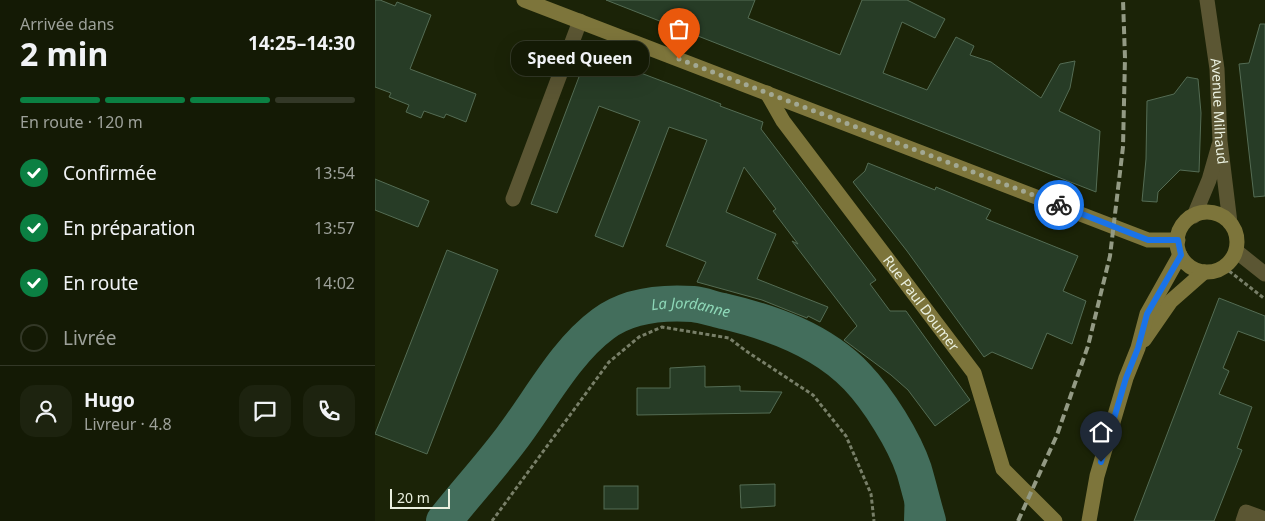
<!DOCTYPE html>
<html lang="fr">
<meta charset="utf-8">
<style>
:root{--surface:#141a05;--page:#1d230f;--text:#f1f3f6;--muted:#9da19a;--line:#333827;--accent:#0b8043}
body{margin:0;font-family:"Noto Sans",sans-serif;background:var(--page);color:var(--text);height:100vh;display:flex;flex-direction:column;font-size:19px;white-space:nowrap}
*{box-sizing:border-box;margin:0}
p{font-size:16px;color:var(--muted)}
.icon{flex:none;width:28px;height:28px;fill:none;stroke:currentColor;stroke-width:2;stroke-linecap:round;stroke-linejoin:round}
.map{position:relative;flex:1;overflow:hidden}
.panel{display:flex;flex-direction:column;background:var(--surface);width:375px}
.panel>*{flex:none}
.scale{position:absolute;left:15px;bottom:12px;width:60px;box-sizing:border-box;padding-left:5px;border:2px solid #eaf0df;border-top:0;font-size:14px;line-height:18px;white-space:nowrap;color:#eaf0df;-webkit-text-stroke:4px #1b2307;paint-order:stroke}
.pin{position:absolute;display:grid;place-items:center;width:42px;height:42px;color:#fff;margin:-51px -21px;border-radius:50% 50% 50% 0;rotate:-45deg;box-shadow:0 0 5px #0007}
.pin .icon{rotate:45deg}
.courier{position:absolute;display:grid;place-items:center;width:50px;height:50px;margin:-25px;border:4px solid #1a73e8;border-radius:50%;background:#fff;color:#222;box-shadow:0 1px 6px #0007}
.bubble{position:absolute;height:35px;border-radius:15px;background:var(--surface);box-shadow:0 5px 20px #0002,0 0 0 1px var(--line);font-size:16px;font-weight:700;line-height:35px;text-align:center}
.overview em{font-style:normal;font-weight:700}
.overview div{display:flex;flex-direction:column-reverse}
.overview{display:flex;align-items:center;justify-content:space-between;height:85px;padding:0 20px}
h1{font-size:32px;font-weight:700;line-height:38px}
.bar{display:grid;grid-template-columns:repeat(4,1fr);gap:8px 5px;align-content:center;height:60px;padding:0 20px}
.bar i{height:6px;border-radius:4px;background:var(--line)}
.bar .current{background:var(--accent)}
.bar p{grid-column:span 4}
.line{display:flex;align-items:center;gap:12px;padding:0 20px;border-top:1px solid var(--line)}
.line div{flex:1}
.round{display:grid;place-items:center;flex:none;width:52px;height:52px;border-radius:15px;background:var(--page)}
ol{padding:0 20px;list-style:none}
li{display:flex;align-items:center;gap:15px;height:55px}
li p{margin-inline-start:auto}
li .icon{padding:5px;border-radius:50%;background:var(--accent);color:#fff;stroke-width:4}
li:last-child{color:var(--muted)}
li i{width:28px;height:28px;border:2px solid var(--line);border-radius:50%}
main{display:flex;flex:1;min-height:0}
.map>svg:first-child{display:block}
.water{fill:#436e5c}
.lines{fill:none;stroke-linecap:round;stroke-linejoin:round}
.river{stroke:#436e5c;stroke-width:36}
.building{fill:#273c26;stroke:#546c54}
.path{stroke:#787f68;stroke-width:3;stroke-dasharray:4 2.5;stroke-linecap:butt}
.minor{stroke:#5b5633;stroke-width:15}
.tertiary{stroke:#5b5633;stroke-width:15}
.secondary{stroke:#7d753b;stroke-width:15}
.rail{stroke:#939a84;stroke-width:4;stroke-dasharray:8 4;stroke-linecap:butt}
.done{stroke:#a2a893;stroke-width:5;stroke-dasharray:0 9}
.route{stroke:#1a73e8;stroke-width:6}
.labels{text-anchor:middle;stroke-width:4.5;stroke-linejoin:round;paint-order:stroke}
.street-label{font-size:14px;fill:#eaf0df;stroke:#1b2307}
.water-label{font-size:15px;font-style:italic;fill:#8dd7b7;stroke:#1b2307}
</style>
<main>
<section class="panel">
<div class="overview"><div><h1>2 min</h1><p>Arrivée dans</p></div><em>14:25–14:30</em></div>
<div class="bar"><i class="current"></i><i class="current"></i><i class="current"></i><i></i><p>En route · 120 m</p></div>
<ol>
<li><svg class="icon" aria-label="check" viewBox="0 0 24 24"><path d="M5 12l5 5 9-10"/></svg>Confirmée<p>13:54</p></li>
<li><svg class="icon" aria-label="check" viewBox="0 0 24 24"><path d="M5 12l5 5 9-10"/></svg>En préparation<p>13:57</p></li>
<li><svg class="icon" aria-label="check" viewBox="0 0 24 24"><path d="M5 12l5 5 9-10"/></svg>En route<p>14:02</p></li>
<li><i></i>Livrée</li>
</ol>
<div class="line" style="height:90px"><a class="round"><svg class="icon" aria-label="person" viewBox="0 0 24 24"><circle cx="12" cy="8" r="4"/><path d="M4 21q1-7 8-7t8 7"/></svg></a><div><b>Hugo</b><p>Livreur · 4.8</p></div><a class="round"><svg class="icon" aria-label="chat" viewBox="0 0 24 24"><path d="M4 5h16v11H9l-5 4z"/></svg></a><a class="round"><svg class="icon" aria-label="phone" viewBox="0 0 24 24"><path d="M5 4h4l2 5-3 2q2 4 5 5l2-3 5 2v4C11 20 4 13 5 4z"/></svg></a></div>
</section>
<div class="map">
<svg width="890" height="521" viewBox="0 0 890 521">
<rect width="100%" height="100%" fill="#1b2307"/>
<!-- water -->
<polygon class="water" points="531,453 564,502 570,521 529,521"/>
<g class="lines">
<!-- river -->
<path class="river" id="s1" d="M 69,521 C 91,493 115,467 136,439 C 165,401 190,352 228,324 C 253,305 288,302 318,304 C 328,305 338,309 348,311 C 396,322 447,340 482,377 C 503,399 529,440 539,470 C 544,487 548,504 553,521"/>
</g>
<!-- building -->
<g class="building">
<polygon points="0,0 5,0 20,6 22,2 56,15 35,69 101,94 91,122 71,114 69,118 49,111 46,118 31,112 34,105 14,97 16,93 0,87"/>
<polygon points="231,0 380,0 373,18 465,55 487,0 532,0 570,19 560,38 527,22 508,73 552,90 581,37 599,46 595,55 616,62 666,98 685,64 700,61 695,88 684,111 725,131 721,192"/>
<polygon points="885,24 890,24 890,196 879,197 864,64 874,63"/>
<polygon points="213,53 308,89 346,104 345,106 388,122 386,129 501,280 495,284 515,311 531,311 595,400 560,426 533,390 516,375 469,340 482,326 417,241 423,244 398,211 401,209 369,167 351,212 401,234 382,279 453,307 445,322 433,316 432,318 387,300 322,282 331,262 291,246 332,140 294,127 248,247 220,236 265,121 224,106 182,213 156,204"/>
<polygon points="812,77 823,79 826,113 824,172 805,170 783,192 782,202 767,201 771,159 772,101 799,94"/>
<polygon points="493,163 560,190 561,187 616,210 611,219 703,256 688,291 711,301 697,344 672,333 657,369 617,352 609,357 532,251 478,182 490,171"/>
<polygon points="0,179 54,201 43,227 0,210"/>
<polygon points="72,250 123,270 52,454 0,434"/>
<polygon points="844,298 890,316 890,341 863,331 848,368 854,371 844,394 877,407 862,448 867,450 839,521 759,521"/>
<polygon points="330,366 330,387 365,386 365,391 407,392 395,413 262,415 262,388 295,388 295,368"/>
<polygon points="400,484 400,506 366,508 365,485"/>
<rect x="229" y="486" width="34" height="23"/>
</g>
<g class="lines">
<!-- path -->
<g class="path">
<polyline points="849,267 890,299"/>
<polyline points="117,521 234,362 264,337 287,327 354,338 371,351 438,395 471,436 496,494 499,521"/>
</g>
<!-- minor -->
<g class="minor">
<polyline points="138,199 205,21"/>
<polyline points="868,521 871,512 890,519"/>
</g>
<!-- tertiary -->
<g class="tertiary">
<path id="s2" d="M 832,0 L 842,69 L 845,141 L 855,223"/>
<polyline points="819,216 834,180 844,145"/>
<polyline points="861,251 890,274"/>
</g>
<!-- secondary -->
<g class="secondary">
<polyline points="149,0 773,240 803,240"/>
<path id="s3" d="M 392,93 L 408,121 L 599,373 L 628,469 L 680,521"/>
<circle cx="832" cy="242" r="30"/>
<polyline points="769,340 796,301 829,272"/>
<polyline points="714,521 722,476 751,378 763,348 772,314 805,255"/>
</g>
<!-- rail -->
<polyline class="rail" points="643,521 682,435 713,346 735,256 748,147 750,58 748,0"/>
</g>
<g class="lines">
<!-- done -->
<polyline class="done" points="304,59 684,205"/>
<!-- route -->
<polyline class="route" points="684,205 773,240 803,240 806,255 772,314 763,348 751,378 726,462"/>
</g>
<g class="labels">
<!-- street labels -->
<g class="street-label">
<text dy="5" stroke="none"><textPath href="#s2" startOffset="112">Avenue Milhaud</textPath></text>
<text dy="5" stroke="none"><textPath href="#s3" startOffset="261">Rue Paul Doumer</textPath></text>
</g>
<!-- water labels -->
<g class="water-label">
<text dy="5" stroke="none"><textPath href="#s1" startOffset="346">La Jordanne</textPath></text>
</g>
</g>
</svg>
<div class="scale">20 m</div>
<div class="pin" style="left:304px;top:59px;background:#ea580c"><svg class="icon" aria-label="bag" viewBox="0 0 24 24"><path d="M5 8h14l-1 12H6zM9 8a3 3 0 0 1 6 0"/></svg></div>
<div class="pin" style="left:726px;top:462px;background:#1f2937"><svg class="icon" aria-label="home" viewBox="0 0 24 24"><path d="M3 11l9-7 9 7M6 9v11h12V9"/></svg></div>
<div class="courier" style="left:684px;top:205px"><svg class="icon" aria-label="bike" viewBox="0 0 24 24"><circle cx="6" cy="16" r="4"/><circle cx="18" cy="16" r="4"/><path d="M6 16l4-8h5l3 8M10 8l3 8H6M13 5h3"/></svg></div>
<div class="bubble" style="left:136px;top:41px;width:138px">Speed Queen</div>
</div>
</main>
